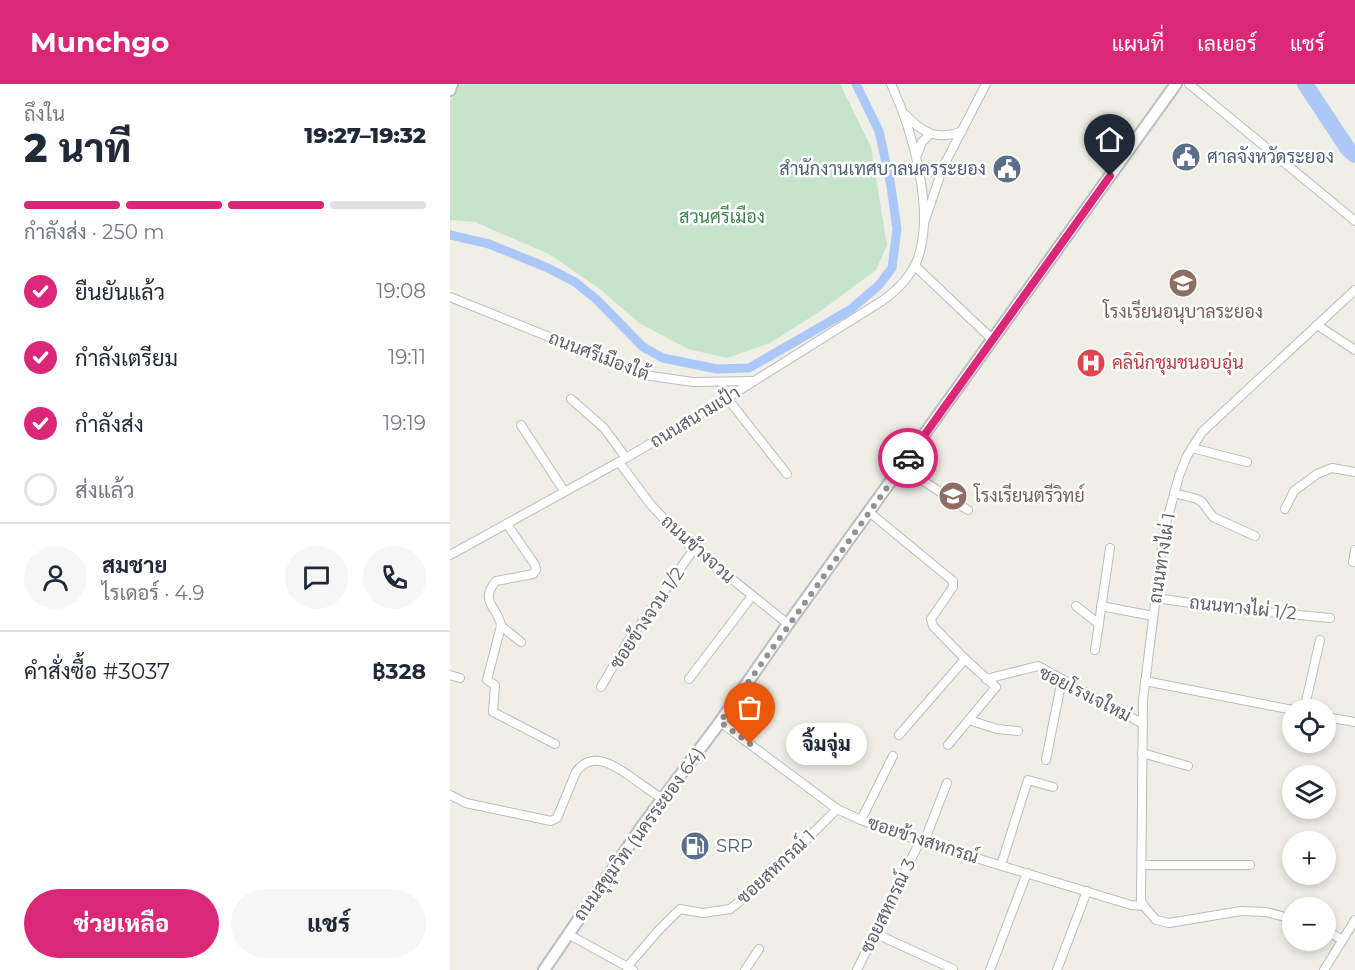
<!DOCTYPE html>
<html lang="th">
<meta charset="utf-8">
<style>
:root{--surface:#fff;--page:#f6f6f7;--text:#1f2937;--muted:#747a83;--line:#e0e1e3;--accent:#db2777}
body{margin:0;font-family:Montserrat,Sarabun,sans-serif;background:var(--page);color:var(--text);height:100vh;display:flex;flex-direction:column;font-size:22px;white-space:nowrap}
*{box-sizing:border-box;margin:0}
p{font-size:20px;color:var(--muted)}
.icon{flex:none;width:33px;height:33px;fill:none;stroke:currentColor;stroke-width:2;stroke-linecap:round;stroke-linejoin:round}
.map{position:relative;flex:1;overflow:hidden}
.side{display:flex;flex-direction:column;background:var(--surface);width:450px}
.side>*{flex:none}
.tools{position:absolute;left:832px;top:615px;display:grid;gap:12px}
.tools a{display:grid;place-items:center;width:54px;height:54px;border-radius:50%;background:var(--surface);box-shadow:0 3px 9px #0003;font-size:30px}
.pin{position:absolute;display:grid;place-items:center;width:51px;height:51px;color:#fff;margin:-62px -26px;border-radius:50% 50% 50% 0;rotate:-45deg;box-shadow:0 0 6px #0007}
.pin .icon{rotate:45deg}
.courier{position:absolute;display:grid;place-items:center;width:60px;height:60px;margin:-30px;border:4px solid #db2777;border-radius:50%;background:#fff;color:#222;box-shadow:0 2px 8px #0007}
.bubble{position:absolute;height:42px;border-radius:21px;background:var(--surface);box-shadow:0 3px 9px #0003;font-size:20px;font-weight:800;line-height:42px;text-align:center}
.summary em{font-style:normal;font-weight:800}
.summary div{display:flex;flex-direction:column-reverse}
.summary{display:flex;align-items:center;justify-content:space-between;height:102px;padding:0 24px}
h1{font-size:39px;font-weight:800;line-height:45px}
.bar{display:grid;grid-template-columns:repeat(4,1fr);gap:9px 6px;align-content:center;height:72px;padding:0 24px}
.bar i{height:8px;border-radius:4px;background:var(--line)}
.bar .on{background:var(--accent)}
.bar p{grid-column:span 4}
.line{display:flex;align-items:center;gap:15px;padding:0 24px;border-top:2px solid var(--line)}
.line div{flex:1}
.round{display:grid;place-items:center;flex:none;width:63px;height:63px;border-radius:32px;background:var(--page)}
ol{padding:0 24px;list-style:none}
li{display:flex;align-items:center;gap:18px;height:66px}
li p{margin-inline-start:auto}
li .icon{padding:6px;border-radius:50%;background:var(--accent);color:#fff;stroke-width:4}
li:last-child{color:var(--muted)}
li i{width:33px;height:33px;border:3px solid var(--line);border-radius:50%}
.cta{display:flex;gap:12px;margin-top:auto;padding:12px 24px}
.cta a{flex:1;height:69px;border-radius:36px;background:var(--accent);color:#fff;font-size:24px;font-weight:800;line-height:69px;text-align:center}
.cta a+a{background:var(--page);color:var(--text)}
header{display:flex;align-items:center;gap:36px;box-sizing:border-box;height:84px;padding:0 30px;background:var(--accent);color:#fff}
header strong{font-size:28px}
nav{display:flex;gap:33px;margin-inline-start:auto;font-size:21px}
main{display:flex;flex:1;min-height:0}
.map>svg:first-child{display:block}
.green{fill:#c5e4cb}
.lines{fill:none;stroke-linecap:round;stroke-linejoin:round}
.canal{stroke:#acc8f9;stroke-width:9}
.river{stroke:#acc8f9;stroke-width:16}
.street-casing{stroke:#bbbcc1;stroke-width:10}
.secondary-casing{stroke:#bbbdc3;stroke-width:14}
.street{stroke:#fff;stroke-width:8}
.secondary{stroke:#fff;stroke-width:10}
.done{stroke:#919292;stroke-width:6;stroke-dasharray:0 10.8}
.route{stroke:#db2777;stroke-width:8}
.labels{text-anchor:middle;stroke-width:5;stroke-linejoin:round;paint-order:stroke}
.service-label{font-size:18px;fill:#4e5e75;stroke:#fff;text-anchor:start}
.park-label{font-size:18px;fill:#3d854f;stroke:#fff}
.education-label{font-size:18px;fill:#785e54;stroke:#fff}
.street-label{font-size:18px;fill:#5e6065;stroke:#fff}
.health-label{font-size:18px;fill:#be3a42;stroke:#fff;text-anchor:start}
</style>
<header>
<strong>Munchgo</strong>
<nav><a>แผนที่</a><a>เลเยอร์</a><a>แชร์</a></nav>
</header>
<main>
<section class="side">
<div class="summary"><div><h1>2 นาที</h1><p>ถึงใน</p></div><em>19:27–19:32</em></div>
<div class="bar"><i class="on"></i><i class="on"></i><i class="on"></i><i></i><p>กำลังส่ง · 250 m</p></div>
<ol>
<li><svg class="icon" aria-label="check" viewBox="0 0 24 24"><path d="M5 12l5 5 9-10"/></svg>ยืนยันแล้ว<p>19:08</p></li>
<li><svg class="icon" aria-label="check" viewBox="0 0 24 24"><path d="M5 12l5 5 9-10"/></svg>กำลังเตรียม<p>19:11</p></li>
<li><svg class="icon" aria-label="check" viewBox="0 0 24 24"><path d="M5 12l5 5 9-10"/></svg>กำลังส่ง<p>19:19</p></li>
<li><i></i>ส่งแล้ว</li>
</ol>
<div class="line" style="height:108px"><a class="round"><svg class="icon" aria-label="person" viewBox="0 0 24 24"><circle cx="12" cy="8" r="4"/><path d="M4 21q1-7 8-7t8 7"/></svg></a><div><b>สมชาย</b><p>ไรเดอร์ · 4.9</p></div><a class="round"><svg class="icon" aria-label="chat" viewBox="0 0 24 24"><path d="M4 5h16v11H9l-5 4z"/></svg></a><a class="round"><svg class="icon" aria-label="phone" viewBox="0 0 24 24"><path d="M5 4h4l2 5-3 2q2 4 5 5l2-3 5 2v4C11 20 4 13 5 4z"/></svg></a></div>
<div class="line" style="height:78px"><div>คำสั่งซื้อ #3037</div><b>฿328</b></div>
<div class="cta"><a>ช่วยเหลือ</a><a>แชร์</a></div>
</section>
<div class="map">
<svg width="905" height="886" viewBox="0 0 905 886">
<rect width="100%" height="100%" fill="#efefe6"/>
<!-- green -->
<polygon class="green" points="8,0 390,0 421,63 437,161 426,186 372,226 320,259 277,274 238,265 189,239 150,205 99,170 25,138 0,136 0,17"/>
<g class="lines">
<!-- canal -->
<polyline class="canal" points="0,151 39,160 98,184 125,198 146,215 193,263 213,274 267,285 299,284 400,226 429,201 442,184 447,145 441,102 429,47 406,0"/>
<!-- river -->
<polyline class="river" points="855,0 898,65 905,71"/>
<!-- street casing -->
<g class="street-casing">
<g id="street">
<polyline points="739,0 905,137"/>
<path d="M 456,31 C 472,49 488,57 512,47"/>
<polyline points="467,71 472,58 480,50"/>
<polyline points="469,86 481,88 493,83"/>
<polyline points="474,139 493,83 536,0"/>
<polyline points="465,182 542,255"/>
<polyline points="0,213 194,291 243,298 304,297"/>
<polyline points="867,241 905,266"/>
<polyline points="277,314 337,390"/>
<polyline points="121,315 154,344 176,374"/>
<polyline points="71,341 114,407"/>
<polyline points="742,364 797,378"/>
<polyline points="169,378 201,421 237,459 338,540"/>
<polyline points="452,383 518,426"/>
<polyline points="724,409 747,415 752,418 763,433 805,452"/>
<polyline points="835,425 844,407 867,390 882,384 905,388"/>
<polyline points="419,428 503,497 503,503 481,535 483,542 515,575 546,603 498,661"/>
<path d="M 57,440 L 85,481 L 86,486 L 83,490 L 46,497 C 28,518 49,524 51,542 L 37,596 L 45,601 L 43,628 L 105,660"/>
<path d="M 0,471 L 176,374 L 277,314 L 432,217 C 446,207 459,194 466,179 C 487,130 462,45 441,0"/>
<polyline points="903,478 905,466"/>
<polyline points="706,514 775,524 880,534"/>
<polyline points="626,522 649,540"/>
<polyline points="651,522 703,532"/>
<polyline points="51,542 71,558"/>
<polyline points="645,566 660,464"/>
<polyline points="0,591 10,594"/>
<polyline points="239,595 302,512"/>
<polyline points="536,595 588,582 693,640"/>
<polyline points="695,597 843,626"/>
<polyline points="151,603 175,562 244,465"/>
<polyline points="854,626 870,556"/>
<polyline points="876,633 905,638"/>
<polyline points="519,636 547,645 568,647"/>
<polyline points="270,638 387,725 411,736 470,757 681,821 694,822 691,816 693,616 714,447 729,392 737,372 752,348 905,206"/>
<polyline points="449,651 515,575"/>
<polyline points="692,669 738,682"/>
<polyline points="596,676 612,595"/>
<path d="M 0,711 L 16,719 L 101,737 L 107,734 L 126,688 C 142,666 164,681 181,693 C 191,700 202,708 213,715"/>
<polyline points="411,736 443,672"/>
<polyline points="474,758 497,699"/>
<polyline points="551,781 578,696 603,703"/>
<polyline points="692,781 800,781"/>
<polyline points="694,822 706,836 719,839 791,827 816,828 843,835"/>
<polyline points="876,846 892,856"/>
<polyline points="424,849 503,885"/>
<polyline points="118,850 183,886"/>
<polyline points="177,883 208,847 230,825 253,829 280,825 314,798 387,725"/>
<polyline points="295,886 309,865"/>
<polyline points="407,886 470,757"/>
<polyline points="540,886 577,789"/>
<polyline points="607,886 637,807"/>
<polyline points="874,886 905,836"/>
</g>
</g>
<!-- secondary casing -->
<g class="secondary-casing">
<g id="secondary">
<polyline points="0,6 2,0"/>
<polyline points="94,886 193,741 270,638 338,540 726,0"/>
</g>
</g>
<!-- street -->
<use href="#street" class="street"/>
<!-- secondary -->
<use href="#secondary" class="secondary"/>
</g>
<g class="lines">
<!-- done -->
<polyline class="done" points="300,660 270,638 458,374"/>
<!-- route -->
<polyline class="route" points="458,374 660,92"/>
</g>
<!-- icons -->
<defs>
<g id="civic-disc" transform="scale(1.5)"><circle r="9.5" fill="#5c6f8a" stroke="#fff"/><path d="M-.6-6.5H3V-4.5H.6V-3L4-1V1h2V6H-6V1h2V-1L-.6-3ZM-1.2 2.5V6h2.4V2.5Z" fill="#fff"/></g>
<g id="school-disc" transform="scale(1.5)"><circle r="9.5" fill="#8d6e63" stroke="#fff"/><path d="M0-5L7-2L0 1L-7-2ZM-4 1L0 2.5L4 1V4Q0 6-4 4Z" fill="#fff"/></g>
<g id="hospital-disc" transform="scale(1.5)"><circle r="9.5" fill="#e0444e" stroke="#fff"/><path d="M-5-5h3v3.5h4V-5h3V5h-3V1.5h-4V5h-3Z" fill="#fff"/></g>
<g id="fuel-disc" transform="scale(1.5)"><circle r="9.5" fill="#5c6f8a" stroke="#fff"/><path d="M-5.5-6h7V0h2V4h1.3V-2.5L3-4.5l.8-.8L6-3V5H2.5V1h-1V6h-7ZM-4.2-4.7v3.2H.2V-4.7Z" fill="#fff"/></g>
</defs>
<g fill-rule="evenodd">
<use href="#civic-disc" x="736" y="73"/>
<use href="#civic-disc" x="557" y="85"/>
<use href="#school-disc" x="733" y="199"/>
<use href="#hospital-disc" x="641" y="279"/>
<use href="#school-disc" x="503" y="412"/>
<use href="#fuel-disc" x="245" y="762"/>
</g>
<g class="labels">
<!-- service labels -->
<g class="service-label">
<text x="757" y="79">ศาลจังหวัดระยอง</text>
<text x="536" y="91" text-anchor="end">สำนักงานเทศบาลนครระยอง</text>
<text x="266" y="768">SRP</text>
</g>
<!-- park labels -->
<g class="park-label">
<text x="272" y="139">สวนศรีเมือง</text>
</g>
<!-- education labels -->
<g class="education-label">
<text x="733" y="234">โรงเรียนอนุบาลระยอง</text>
<text x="524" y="418" text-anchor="start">โรงเรียนตรีวิทย์</text>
</g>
<!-- street labels -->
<g class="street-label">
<text transform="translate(149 272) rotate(21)" y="6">ถนนศรีเมืองใต้</text>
<text transform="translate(245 333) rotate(-31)" y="6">ถนนสนามเป้า</text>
<text transform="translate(248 465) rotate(42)" y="6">ถนนข้างจวน</text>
<text transform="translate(712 474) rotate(-81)" y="6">ถนนทางไผ่ 1</text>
<text transform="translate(793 524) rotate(6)" y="6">ถนนทางไผ่ 1/2</text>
<text transform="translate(197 534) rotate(-56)" y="6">ซอยข้างจวน 1/2</text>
<text transform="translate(635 610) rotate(27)" y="6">ซอยโรงเจใหม่</text>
<text transform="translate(189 750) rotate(-54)" y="6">ถนนสุขุมวิท (นครระยอง 64)</text>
<text transform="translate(473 756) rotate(18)" y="6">ซอยข้างสหกรณ์</text>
<text transform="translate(326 783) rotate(-43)" y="6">ซอยสหกรณ์ 1</text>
<text transform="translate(438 822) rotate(-64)" y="6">ซอยสหกรณ์ 3</text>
</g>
<!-- health labels -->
<g class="health-label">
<text x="662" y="285">คลินิกชุมชนอบอุ่น</text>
</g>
</g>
</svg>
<div class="tools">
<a><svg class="icon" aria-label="locate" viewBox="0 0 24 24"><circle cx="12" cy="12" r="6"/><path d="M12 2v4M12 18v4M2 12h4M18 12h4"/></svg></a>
<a><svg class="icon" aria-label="layers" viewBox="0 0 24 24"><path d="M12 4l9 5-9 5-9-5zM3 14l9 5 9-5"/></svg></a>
<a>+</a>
<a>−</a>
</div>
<div class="pin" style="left:300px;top:660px;background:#ea580c"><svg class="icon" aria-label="bag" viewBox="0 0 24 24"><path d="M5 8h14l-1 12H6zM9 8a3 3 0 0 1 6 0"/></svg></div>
<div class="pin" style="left:660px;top:92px;background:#1f2937"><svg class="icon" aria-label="home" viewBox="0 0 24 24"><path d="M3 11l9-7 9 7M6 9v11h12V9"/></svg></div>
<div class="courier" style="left:458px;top:374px"><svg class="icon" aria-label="car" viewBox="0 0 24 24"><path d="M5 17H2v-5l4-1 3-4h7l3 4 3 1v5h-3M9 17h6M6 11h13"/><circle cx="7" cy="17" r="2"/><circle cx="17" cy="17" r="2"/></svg></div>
<div class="bubble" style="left:336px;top:639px;width:81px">จิ้มจุ่ม</div>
</div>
</main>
